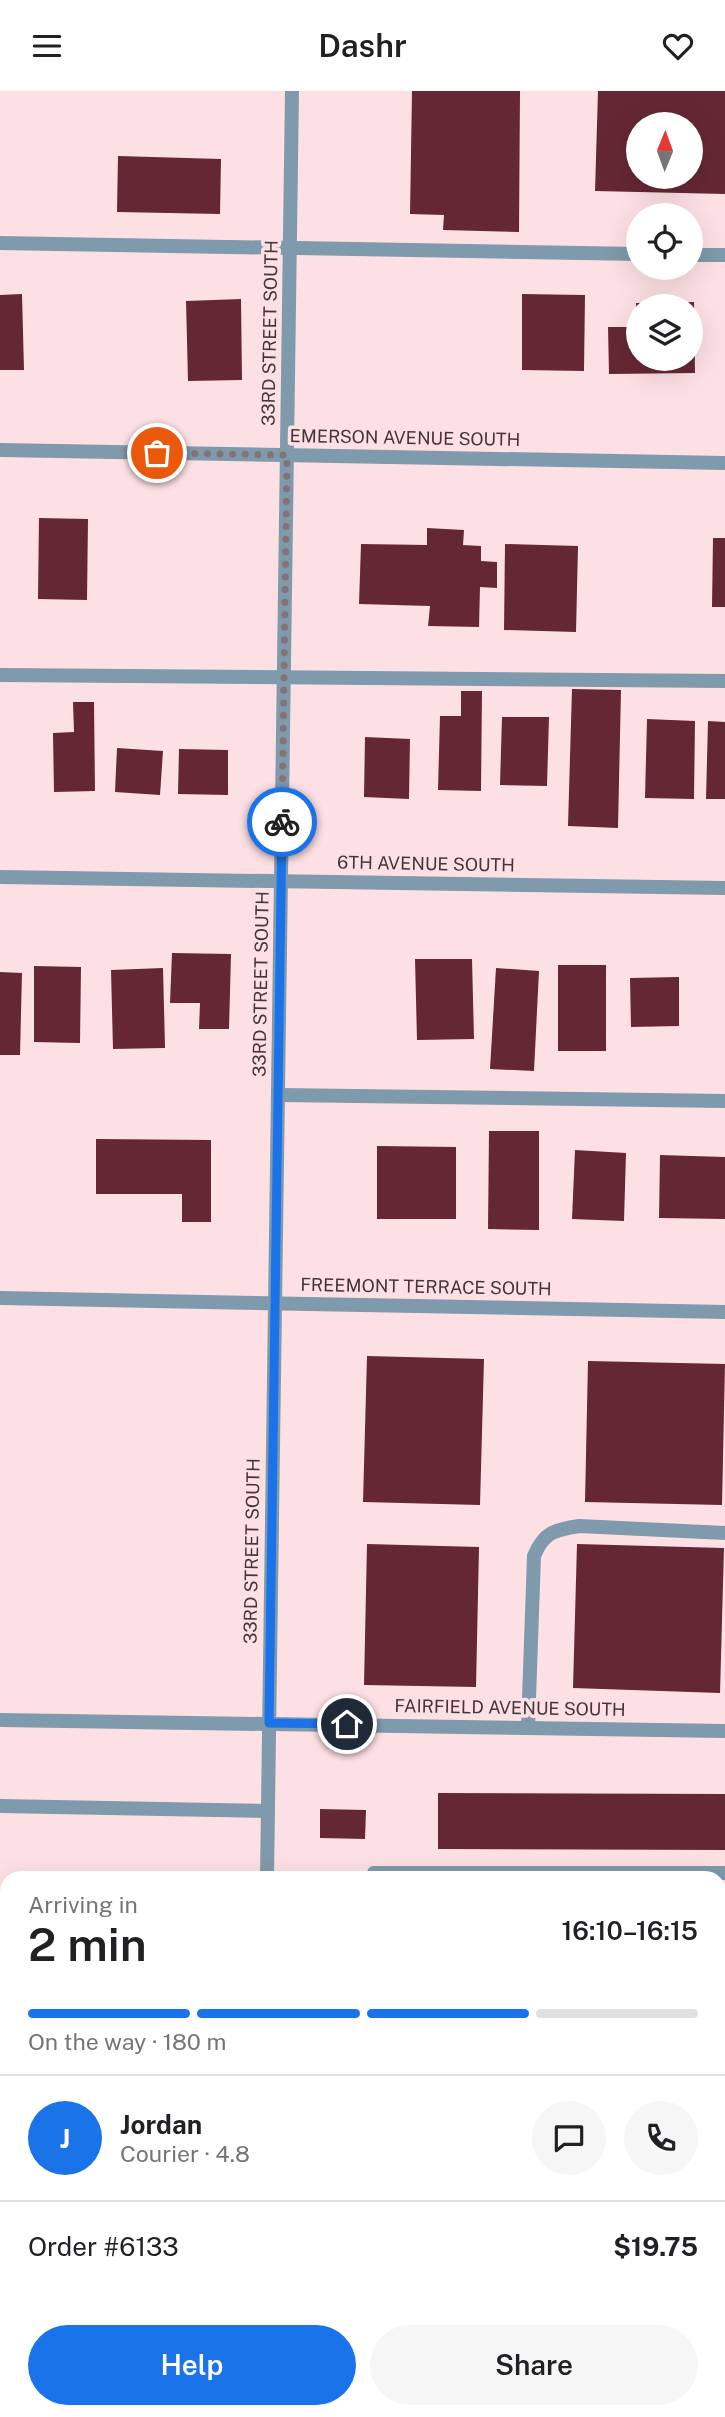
<!DOCTYPE html>
<meta charset="utf-8">
<style>
:root{--surface:#fff;--page:#f6f6f6;--text:#202124;--muted:#757577;--line:#e0e0e0;--accent:#1a73e8}
body{margin:0;font-family:"Public Sans",sans-serif;background:var(--page);color:var(--text);height:100vh;display:flex;flex-direction:column;font-size:26px;white-space:nowrap}
*{box-sizing:border-box;margin:0}
p{font-size:23px;color:var(--muted)}
.icon{flex:none;width:38px;height:38px;fill:none;stroke:currentColor;stroke-width:2;stroke-linecap:round;stroke-linejoin:round}
.map{position:relative;flex:1;overflow:hidden}
.sheet{position:absolute;left:0px;top:1780px;width:726px;height:548px;display:flex;flex-direction:column;background:var(--surface);border-radius:21px 21px 0 0;box-shadow:0 7px 28px #0002}
.sheet>*{flex:none}
.needle{width:46px;rotate:1deg}
.buttons{position:absolute;left:626px;top:21px;display:grid;gap:14px}
.buttons a{display:grid;place-items:center;width:77px;height:77px;border-radius:50%;background:var(--surface);box-shadow:0 7px 28px #0002;font-size:35px}
.pin{position:absolute;display:grid;place-items:center;width:60px;height:60px;color:#fff;margin:-30px;border:4px solid #fff;border-radius:50%;box-shadow:0 2px 7px #0007}
.courier{position:absolute;display:grid;place-items:center;width:70px;height:70px;margin:-35px;border:5px solid #1a73e8;border-radius:50%;background:#fff;color:#222;box-shadow:0 2px 9px #0007}
.summary em{font-style:normal;font-weight:600}
.summary div{display:flex;flex-direction:column-reverse}
.summary{display:flex;align-items:center;justify-content:space-between;height:119px;padding:0 28px}
h1{font-size:46px;font-weight:600;line-height:52px}
.bar{display:grid;grid-template-columns:repeat(4,1fr);gap:10px 7px;align-content:center;height:84px;padding:0 28px}
.bar i{height:9px;border-radius:5px;background:var(--line)}
.bar .active{background:var(--accent)}
.bar p{grid-column:span 4}
.line{display:flex;align-items:center;gap:18px;padding:0 28px;border-top:2px solid var(--line)}
.line div{flex:1}
.round{display:grid;place-items:center;flex:none;width:74px;height:74px;border-radius:37px;background:var(--page)}
.action{display:flex;gap:14px;margin-top:auto;padding:14px 28px}
.action a{flex:1;height:80px;border-radius:42px;background:var(--accent);color:#fff;font-size:28px;font-weight:600;line-height:80px;text-align:center}
.action a+a{background:var(--page);color:var(--text)}
header{display:flex;justify-content:space-between;align-items:center;height:91px;padding:0 28px;background:var(--surface);font-size:32px;font-weight:600}
.map>svg:first-child{display:block}
.green{fill:#e6adb5}
.building{fill:#652734;fill-rule:evenodd}
.lines{fill:none;stroke-linecap:round;stroke-linejoin:round}
.path{stroke:#9f8a8d;stroke-width:4.5;stroke-dasharray:2 5;stroke-linecap:butt}
.lane{stroke:#7f9aac;stroke-width:14}
.street{stroke:#7f9aac;stroke-width:14}
.done{stroke:#857274;stroke-width:7;stroke-dasharray:0 12.6}
.route{stroke:#1a73e8;stroke-width:9}
.labels{text-anchor:middle;stroke-width:7;stroke-linejoin:round;paint-order:stroke}
.street-label{font-size:18px;fill:#443638;stroke:#fde0e4}
</style>
<header><svg class="icon" aria-label="menu" viewBox="0 0 24 24"><path d="M4 6h16M4 12h16M4 18h16"/></svg>Dashr<svg class="icon" aria-label="heart" viewBox="0 0 24 24"><path d="M12 20l-8-8c-3-5 5-10 8-4 3-6 11-1 8 4z"/></svg></header>
<div class="map">
<svg width="725" height="2326" viewBox="0 0 725 2326">
<rect width="100%" height="100%" fill="#fde0e4"/>
<!-- green -->
<polygon class="green" points="0,2311 7,2311 7,2320 466,2320 487,2326 0,2326"/>
<!-- building -->
<g class="building">
<polygon points="412,0 520,0 519,141 443,139 444,124 410,123"/>
<path d="M 598,0 L 725,0 L 725,103 L 595,100 ZM 639,33 L 691,33 L 691,86 L 639,86 Z"/>
<polygon points="118,65 221,68 220,123 117,121"/>
<polygon points="22,203 24,279 0,279 0,204"/>
<polygon points="522,203 585,204 584,280 522,279"/>
<polygon points="241,208 242,289 188,290 186,210"/>
<polygon points="694,211 695,282 609,283 608,236 639,236 639,268 691,268 691,215 639,215 639,225 636,225 636,212"/>
<polygon points="39,427 88,428 87,509 38,508"/>
<polygon points="427,437 464,439 463,454 481,455 481,470 497,471 497,497 480,496 479,536 428,535 430,515 359,513 361,453 427,454"/>
<polygon points="713,447 725,447 725,516 712,516"/>
<polygon points="505,453 578,455 576,541 504,539"/>
<polygon points="572,598 621,599 618,737 568,735"/>
<polygon points="461,600 482,600 481,700 438,699 440,625 461,625"/>
<polygon points="73,611 94,611 95,700 54,701 53,642 74,641"/>
<polygon points="502,626 549,626 547,695 500,694"/>
<polygon points="647,628 695,630 694,708 645,707"/>
<polygon points="708,630 725,631 725,708 706,708"/>
<polygon points="365,646 410,648 409,708 364,706"/>
<polygon points="117,657 163,660 160,704 115,701"/>
<polygon points="179,658 228,659 228,704 178,703"/>
<polygon points="172,862 231,863 229,938 199,938 200,912 170,912"/>
<polygon points="415,868 472,868 474,948 417,949"/>
<rect x="558" y="874" width="48" height="86"/>
<polygon points="34,875 81,876 80,952 34,951"/>
<polygon points="163,877 165,957 113,958 111,879"/>
<polygon points="496,877 539,880 534,980 490,978"/>
<polygon points="0,881 22,882 20,964 0,964"/>
<polygon points="679,886 679,935 631,936 630,887"/>
<polygon points="489,1040 539,1040 539,1139 488,1138"/>
<polygon points="96,1048 211,1049 211,1131 182,1131 182,1103 96,1103"/>
<polygon points="377,1055 456,1056 456,1128 377,1128"/>
<polygon points="575,1059 626,1062 624,1130 572,1128"/>
<polygon points="660,1064 725,1066 725,1128 659,1127"/>
<polygon points="367,1265 484,1268 480,1414 363,1411"/>
<polygon points="588,1270 725,1273 722,1414 585,1411"/>
<polygon points="367,1453 479,1456 476,1596 364,1594"/>
<polygon points="577,1453 724,1457 720,1602 573,1597"/>
<polygon points="438,1702 725,1703 725,1759 438,1758"/>
<polygon points="320,1718 366,1719 365,1748 320,1747"/>
<polygon points="719,1809 725,1810 722,1969 719,1969"/>
<polygon points="0,1863 7,1864 7,2093 0,2093"/>
</g>
<g class="lines">
<!-- path -->
<g class="path">
<polyline points="0,2135 7,2135"/>
<polyline points="719,2145 725,2145"/>
</g>
<!-- lane -->
<g class="lane">
<polyline points="0,152 639,163"/>
<polyline points="691,164 725,164"/>
<polyline points="0,584 725,590"/>
<polyline points="278,1004 725,1010"/>
<path d="M 528,1636 L 534,1465 C 544,1441 554,1439 579,1435 L 725,1442"/>
<polyline points="0,1715 268,1720"/>
<polyline points="373,1787 374,1782 725,1782"/>
<polyline points="0,1813 7,1813"/>
<polyline points="719,2040 725,2041"/>
</g>
<!-- street -->
<g class="street">
<polyline points="0,359 725,372"/>
<polyline points="0,786 725,797"/>
<polyline points="0,1207 725,1221"/>
<polyline points="0,1629 725,1640"/>
<polyline points="267,1787 292,0"/>
</g>
</g>
<g class="lines">
<!-- done -->
<polyline class="done" points="157,362 287,364 282,731"/>
<!-- route -->
<polyline class="route" points="282,731 269,1632 347,1633"/>
</g>
<g class="labels">
<!-- street labels -->
<g class="street-label">
<text transform="translate(270 242) rotate(-89)" y="6">33RD STREET SOUTH</text>
<text transform="translate(405 347) rotate(1)" y="6">EMERSON AVENUE SOUTH</text>
<text transform="translate(426 773) rotate(1)" y="6">6TH AVENUE SOUTH</text>
<text transform="translate(261 893) rotate(-89)" y="6">33RD STREET SOUTH</text>
<text transform="translate(426 1196) rotate(1)" y="6">FREEMONT TERRACE SOUTH</text>
<text transform="translate(252 1460) rotate(-89)" y="6">33RD STREET SOUTH</text>
<text transform="translate(510 1617) rotate(1)" y="6">FAIRFIELD AVENUE SOUTH</text>
</g>
</g>
</svg>
<div class="buttons">
<a><svg class="needle" viewBox="-14 -14 28 28"><path d="M0-13l5 13h-10z" fill="#e53935"/><path d="M0 13l5-13h-10z" fill="#757577"/></svg></a>
<a><svg class="icon" aria-label="locate" viewBox="0 0 24 24"><circle cx="12" cy="12" r="6"/><path d="M12 2v4M12 18v4M2 12h4M18 12h4"/></svg></a>
<a><svg class="icon" aria-label="layers" viewBox="0 0 24 24"><path d="M12 4l9 5-9 5-9-5zM3 14l9 5 9-5"/></svg></a>
</div>
<div class="pin" style="left:157px;top:362px;background:#ea580c"><svg class="icon" aria-label="bag" viewBox="0 0 24 24"><path d="M5 8h14l-1 12H6zM9 8a3 3 0 0 1 6 0"/></svg></div>
<div class="pin" style="left:347px;top:1633px;background:#1f2937"><svg class="icon" aria-label="home" viewBox="0 0 24 24"><path d="M3 11l9-7 9 7M6 9v11h12V9"/></svg></div>
<div class="courier" style="left:282px;top:731px"><svg class="icon" aria-label="bike" viewBox="0 0 24 24"><circle cx="6" cy="16" r="4"/><circle cx="18" cy="16" r="4"/><path d="M6 16l4-8h5l3 8M10 8l3 8H6M13 5h3"/></svg></div>
<section class="sheet">
<div class="summary"><div><h1>2 min</h1><p>Arriving in</p></div><em>16:10–16:15</em></div>
<div class="bar"><i class="active"></i><i class="active"></i><i class="active"></i><i></i><p>On the way · 180 m</p></div>
<div class="line" style="height:126px"><b class="round" style="background:var(--accent);color:#fff">J</b><div><b>Jordan</b><p>Courier · 4.8</p></div><a class="round"><svg class="icon" aria-label="chat" viewBox="0 0 24 24"><path d="M4 5h16v11H9l-5 4z"/></svg></a><a class="round"><svg class="icon" aria-label="phone" viewBox="0 0 24 24"><path d="M5 4h4l2 5-3 2q2 4 5 5l2-3 5 2v4C11 20 4 13 5 4z"/></svg></a></div>
<div class="line" style="height:91px"><div>Order #6133</div><b>$19.75</b></div>
<div class="action"><a>Help</a><a>Share</a></div>
</section>
</div>
